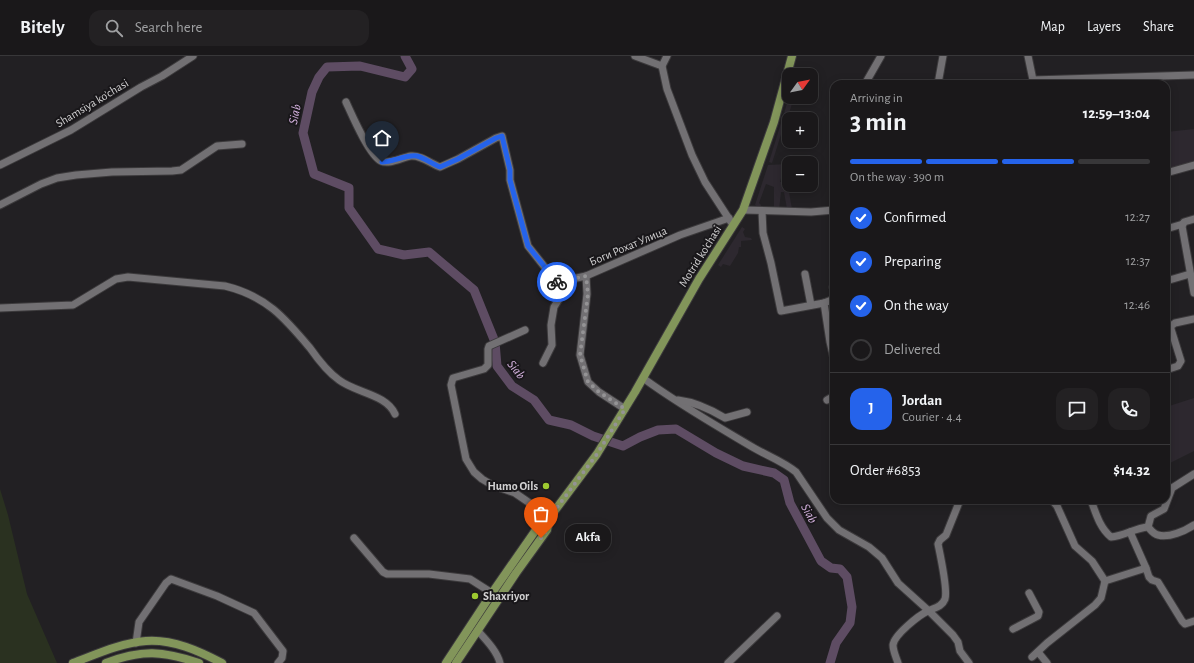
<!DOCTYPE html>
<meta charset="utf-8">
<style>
:root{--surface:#1a181a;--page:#232123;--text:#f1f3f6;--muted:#9fa0a2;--line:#383739;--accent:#2563eb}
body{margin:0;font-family:"Alegreya Sans",sans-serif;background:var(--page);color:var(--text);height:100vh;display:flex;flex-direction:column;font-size:15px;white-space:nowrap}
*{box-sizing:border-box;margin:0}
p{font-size:13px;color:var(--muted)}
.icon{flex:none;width:22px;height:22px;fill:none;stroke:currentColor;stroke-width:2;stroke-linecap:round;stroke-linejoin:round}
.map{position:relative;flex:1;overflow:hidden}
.drawer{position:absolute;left:830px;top:24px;width:340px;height:424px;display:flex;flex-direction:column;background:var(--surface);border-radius:12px;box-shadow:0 2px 10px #0003,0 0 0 1px var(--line)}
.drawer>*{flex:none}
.needle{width:26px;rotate:57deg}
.tools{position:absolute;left:782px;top:12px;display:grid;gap:8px}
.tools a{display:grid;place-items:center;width:36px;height:36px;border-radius:8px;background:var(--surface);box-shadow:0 2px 10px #0003,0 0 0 1px var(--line);font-size:20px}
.pin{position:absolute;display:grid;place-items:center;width:34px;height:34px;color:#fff;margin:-41px -17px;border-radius:50% 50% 50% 0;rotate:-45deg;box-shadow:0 0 4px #0007}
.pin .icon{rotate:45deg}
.courier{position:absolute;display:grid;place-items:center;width:40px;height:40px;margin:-20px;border:3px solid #2563eb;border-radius:50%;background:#fff;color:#222;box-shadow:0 1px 5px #0007}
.bubble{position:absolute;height:28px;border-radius:12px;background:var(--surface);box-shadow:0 2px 10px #0003,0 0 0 1px var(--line);font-size:13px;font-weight:700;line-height:28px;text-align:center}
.summary em{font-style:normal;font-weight:700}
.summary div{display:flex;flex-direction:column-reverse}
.summary{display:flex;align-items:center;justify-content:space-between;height:68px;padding:0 20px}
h1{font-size:26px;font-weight:700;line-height:30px}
.bar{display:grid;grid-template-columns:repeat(4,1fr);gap:6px 4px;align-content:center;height:48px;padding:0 20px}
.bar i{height:5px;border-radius:3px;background:var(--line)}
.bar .selected{background:var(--accent)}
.bar p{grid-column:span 4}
.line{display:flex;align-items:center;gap:10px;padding:0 20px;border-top:1px solid var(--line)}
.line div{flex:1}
.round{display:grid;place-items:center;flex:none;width:42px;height:42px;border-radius:12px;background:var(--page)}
ol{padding:0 20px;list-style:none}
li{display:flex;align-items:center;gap:12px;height:44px}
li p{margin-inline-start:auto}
li .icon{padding:4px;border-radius:50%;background:var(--accent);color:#fff;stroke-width:4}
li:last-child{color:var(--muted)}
li i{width:22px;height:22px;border:2px solid var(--line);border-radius:50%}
header{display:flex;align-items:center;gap:24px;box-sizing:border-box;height:56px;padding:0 20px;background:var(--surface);border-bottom:1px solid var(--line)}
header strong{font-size:19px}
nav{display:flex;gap:22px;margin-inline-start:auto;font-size:14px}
.search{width:280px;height:36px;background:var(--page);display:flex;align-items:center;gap:10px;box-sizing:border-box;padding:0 14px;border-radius:12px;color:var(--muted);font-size:15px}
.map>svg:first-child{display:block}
.built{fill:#2d282f}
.green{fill:#2a3120}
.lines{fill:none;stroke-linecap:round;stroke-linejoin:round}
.river{stroke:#5e4c63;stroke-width:9}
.minor-casing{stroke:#3c3a3c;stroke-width:9}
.major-casing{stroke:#3c3a3c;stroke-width:10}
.minor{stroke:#727073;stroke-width:7}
.major{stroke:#82955a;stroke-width:8}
.done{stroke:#949395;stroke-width:4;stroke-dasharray:0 7.2}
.route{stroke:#2563eb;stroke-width:5}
.poi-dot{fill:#9dca30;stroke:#19171a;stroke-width:1.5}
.labels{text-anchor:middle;stroke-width:4;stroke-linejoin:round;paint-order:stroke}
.street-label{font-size:12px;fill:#d2d1d2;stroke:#19171a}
.poi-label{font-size:12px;font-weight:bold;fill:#d2d1d2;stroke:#19171a;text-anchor:end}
.water-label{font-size:13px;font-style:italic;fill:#d7b4e1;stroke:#19171a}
</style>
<header>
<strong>Bitely</strong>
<div class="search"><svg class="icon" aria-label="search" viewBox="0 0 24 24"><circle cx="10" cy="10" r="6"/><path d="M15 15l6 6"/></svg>Search here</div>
<nav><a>Map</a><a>Layers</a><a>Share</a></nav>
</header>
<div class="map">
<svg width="1194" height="607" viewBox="0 0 1194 607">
<rect width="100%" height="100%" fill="#222023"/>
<!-- built -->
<g class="built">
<polygon points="789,41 794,41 787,64 789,64 789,70 784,69 772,107 769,106"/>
<polygon points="1194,73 1194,107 1171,113 1166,96 1166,76"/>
<polygon points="788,108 789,114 783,115 780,126 787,125 792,153 787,153 784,136 781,136 779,154 774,153 774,131 766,128 759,147 761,149 760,152 755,149 768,109"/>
<polygon points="742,171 745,173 743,176 745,181 751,182 752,184 741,185 741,191 739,191 738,197 730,210 723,208 721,211 718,209"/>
<polygon points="1194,342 1194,395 1168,408 1169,411 1166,412 1166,351"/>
</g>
<!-- green -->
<polygon class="green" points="0,433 8,459 27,538 57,607 0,607"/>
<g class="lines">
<!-- river -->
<polyline class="river" points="405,0 412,13 405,21 360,10 327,11 319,21 312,36 303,77 314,118 349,132 349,152 378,193 404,199 429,196 474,234 495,286 497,310 512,330 534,344 549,364 571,369 593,380 623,390 640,381 658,374 676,373 716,397 743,410 774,417 784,424 790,447 821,505 831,512 840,513 847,521 852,551 850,567 836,587 830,607"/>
<!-- minor casing -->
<g class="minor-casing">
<g id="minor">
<polyline points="635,0 662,10"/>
<polyline points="667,0 662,10 667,33 692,99 705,126 731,166"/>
<polyline points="1028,0 1033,24 1031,28"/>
<polyline points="1033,24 1194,19"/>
<polyline points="865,28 881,0"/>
<polyline points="938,28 943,0"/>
<path d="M 346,46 C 352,59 369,99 381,105 C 389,109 403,101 411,100 C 421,99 431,108 440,111 L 458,103 L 496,82 L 502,80 L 510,114 L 510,124 L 528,190 L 551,219 L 558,226 L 586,220 L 680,179 L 729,162"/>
<polyline points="0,109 71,74 141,31 162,20 193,0"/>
<polyline points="1166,117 1194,109"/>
<polyline points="0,149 41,128 57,122 76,119 112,116 172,115 181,114 217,90 242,88"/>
<polyline points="743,154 811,156 834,154"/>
<polyline points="762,155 763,177 771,207 781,255 824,247 830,286 834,303"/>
<polyline points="1194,163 1184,166 1182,170 1194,237"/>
<polyline points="1166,173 1183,168"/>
<polyline points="805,218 811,249"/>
<polyline points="586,220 587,238 580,299 588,326 599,336 625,353"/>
<polyline points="1166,225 1190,218"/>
<polyline points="833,231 834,234"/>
<polyline points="824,247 834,243"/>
<path d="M 0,252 L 73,249 L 116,223 L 128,221 L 225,230 C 266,240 284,261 310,292 C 317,302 329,317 339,324 C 356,337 386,338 395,358"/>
<polyline points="525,274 489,290 488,293 488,309 484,313 453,322 451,329 466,403 474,416 482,423 492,429 515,437 550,461"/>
<polyline points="543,307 552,289 551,269 554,251 571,224"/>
<polyline points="1166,314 1178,310 1181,305 1171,273 1171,270 1175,267 1194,263"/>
<path d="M 643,322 C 678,348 717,370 754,392 C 768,400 784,406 796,416 L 827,462 L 839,474 L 869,491 L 882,502 L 898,527 L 929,555 L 953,579 L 958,586 L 960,595 L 969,607"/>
<path d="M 678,344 C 695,346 710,353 725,362 L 747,356"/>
<polyline points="827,344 834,340"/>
<path d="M 1091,444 C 1096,458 1100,472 1111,481 C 1124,480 1135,472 1148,471 C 1151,474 1153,478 1158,479 C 1169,482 1185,475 1194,469"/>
<polyline points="1148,471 1151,460 1164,453 1172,432 1194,418"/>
<polyline points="1130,476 1146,512 1149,521 1152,524 1158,526 1182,565 1185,568 1194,565"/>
<polyline points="354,482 383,516 387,518 429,518 470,523 492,537"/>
<polyline points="1105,525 1146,512"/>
<polyline points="1013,573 1038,560 1039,556 1029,537"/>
<path d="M 478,575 C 486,584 497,595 500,607"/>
<polyline points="136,587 139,566 166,527 171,523 217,540 254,557 283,595 282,602 278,607"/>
<polyline points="1038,596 1047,607"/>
<polyline points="1032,601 1047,587 1095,549 1101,542 1105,525 1092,505 1075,490 1057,450 1052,444"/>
<polyline points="728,607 777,560"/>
<path d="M 898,607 C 896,601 893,595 893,589 C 894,579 919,559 928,555 C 934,552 942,551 945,543 C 948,534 940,498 938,488 L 940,484 L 946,479 L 960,444"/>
</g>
</g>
<!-- major casing -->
<g class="major-casing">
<g id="major">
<path d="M 73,607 C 97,598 121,587 146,585 C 173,583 199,595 222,607"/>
<path d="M 106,607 C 142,593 163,595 199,607"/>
<polyline points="446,607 492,537 540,468 550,461 597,398 635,336 699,223 743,154 774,66 792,0"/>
<polyline points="456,607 516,517 547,474 550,461"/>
</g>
</g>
<!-- minor -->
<use href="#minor" class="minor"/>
<!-- major -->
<use href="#major" class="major"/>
</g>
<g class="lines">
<!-- done -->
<polyline class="done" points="541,482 547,474 550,461 597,398 625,353 599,336 588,326 580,299 588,238 586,220 557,226"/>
<!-- route -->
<path class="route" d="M 382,106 C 393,106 407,98 417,100 C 425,102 432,108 440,111 L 458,103 L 496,82 L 502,80 L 510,114 L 510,124 L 528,190 L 557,226"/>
</g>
<!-- markers -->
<g class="poi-dot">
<circle cx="546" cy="430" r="4"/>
<circle cx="475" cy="540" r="4"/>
</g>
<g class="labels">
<!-- street labels -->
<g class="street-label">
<text transform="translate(92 47) rotate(-31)" y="4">Shamsiya ko'chasi</text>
<text transform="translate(628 190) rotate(-23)" y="4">Боги Рохат Улица</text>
<text transform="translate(700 200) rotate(-58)" y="4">Motrid ko'chasi</text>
</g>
<!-- poi labels -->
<g class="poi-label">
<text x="538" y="434">Humo Oils</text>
<text x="483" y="544" text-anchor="start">Shaxriyor</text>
</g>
<!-- water labels -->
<g class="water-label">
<text transform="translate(294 58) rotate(-78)" y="5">Siab</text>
<text transform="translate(517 313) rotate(52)" y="5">Siab</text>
<text transform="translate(810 457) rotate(62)" y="5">Siab</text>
</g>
</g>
</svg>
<div class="tools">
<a><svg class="needle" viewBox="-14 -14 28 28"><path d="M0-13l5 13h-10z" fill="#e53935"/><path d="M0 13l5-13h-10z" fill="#9fa0a2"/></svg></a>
<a>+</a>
<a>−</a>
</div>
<div class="pin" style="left:541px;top:482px;background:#ea580c"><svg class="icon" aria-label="bag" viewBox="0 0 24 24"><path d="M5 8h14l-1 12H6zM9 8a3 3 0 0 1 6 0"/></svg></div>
<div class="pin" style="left:382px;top:106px;background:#1f2937"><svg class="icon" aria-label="home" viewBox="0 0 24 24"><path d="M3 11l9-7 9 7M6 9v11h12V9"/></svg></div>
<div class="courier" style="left:557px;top:226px"><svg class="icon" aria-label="bike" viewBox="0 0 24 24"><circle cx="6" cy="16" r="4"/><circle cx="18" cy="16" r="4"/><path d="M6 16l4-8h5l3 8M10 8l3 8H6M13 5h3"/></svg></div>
<div class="bubble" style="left:565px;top:468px;width:46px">Akfa</div>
<section class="drawer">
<div class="summary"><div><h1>3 min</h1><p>Arriving in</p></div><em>12:59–13:04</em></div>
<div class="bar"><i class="selected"></i><i class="selected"></i><i class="selected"></i><i></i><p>On the way · 390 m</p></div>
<ol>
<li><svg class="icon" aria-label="check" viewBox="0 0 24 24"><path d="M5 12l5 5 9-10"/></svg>Confirmed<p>12:27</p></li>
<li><svg class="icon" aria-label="check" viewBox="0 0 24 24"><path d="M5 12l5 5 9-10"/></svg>Preparing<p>12:37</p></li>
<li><svg class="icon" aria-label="check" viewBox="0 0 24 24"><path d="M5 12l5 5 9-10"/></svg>On the way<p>12:46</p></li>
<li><i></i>Delivered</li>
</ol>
<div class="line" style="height:72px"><b class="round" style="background:var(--accent);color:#fff">J</b><div><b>Jordan</b><p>Courier · 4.4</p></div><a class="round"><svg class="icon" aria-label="chat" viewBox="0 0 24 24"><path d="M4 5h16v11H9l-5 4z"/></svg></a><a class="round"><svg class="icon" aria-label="phone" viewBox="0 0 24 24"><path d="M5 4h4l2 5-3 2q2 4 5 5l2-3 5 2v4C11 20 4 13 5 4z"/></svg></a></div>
<div class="line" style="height:52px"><div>Order #6853</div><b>$14.32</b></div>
</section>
</div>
